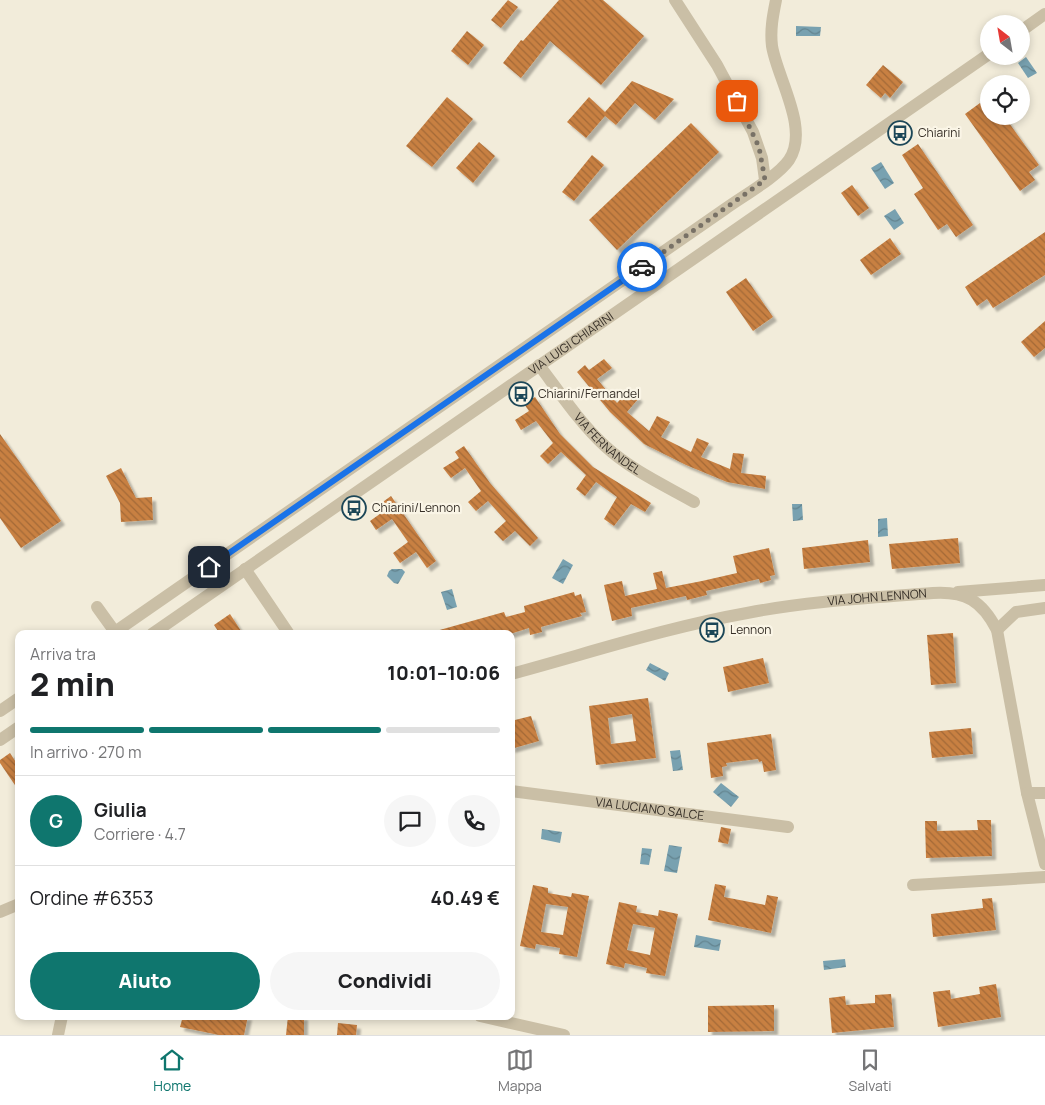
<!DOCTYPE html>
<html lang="it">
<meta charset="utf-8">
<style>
:root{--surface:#fff;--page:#f6f6f6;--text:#202124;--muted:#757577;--line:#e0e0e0;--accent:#0f766e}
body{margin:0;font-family:Manrope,sans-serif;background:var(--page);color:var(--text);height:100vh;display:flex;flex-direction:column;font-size:19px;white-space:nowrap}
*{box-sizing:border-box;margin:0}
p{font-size:16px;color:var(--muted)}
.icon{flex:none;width:28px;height:28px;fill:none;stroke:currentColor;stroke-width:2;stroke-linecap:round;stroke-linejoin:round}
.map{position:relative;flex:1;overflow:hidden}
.drawer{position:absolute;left:15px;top:630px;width:500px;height:390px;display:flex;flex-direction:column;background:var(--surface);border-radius:10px;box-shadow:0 2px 8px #0003}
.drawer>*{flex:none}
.needle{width:32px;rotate:329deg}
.controls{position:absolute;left:980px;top:15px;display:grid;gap:10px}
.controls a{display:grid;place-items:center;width:50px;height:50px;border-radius:50%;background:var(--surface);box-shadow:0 2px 8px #0003;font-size:25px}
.pin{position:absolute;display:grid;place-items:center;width:42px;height:42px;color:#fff;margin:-21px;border-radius:10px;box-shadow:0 2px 8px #0006}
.courier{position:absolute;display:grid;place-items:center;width:50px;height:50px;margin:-25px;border:4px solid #1a73e8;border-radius:50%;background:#fff;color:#222;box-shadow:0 1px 6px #0007}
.summary em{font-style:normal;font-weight:800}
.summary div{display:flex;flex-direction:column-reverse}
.summary{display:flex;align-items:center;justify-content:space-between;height:85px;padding:0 15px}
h1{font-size:32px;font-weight:800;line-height:38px}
.bar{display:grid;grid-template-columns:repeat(4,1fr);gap:8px 5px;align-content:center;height:60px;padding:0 15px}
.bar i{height:6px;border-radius:4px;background:var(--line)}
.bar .current{background:var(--accent)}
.bar p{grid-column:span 4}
.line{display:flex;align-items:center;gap:12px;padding:0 15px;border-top:1px solid var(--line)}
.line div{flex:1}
.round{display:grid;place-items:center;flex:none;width:52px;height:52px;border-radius:26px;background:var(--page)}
.button{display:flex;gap:10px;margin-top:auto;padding:10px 15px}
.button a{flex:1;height:58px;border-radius:30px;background:var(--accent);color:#fff;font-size:20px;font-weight:800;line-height:58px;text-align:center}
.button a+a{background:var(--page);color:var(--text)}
.menu{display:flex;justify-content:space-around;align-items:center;height:70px;border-top:1px solid var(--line);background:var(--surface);font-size:14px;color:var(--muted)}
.menu a{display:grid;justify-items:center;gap:2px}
.menu .current{color:var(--accent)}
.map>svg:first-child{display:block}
.water{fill:url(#water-waves)}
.building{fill:url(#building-back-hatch);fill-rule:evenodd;filter:url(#shadow)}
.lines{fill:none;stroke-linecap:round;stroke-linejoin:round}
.minor{stroke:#cabfa6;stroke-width:12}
.done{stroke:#787166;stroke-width:5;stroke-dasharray:0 9}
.route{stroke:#1a73e8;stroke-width:6}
.labels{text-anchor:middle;stroke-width:4.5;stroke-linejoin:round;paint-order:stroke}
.poi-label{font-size:12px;fill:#362f27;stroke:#faf5e6;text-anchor:start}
.street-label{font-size:12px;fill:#362f27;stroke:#faf5e6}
</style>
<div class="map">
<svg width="1045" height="1035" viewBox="0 0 1045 1035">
<defs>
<pattern id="water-waves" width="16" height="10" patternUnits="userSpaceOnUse" patternTransform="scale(1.25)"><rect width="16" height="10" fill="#78a1b0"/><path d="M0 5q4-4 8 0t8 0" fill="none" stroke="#63848f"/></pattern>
<pattern id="building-back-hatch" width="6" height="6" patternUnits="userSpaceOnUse" patternTransform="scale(1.25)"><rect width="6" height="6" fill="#c88042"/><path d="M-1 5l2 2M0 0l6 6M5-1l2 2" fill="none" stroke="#a36937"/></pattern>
<filter id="shadow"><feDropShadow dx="4" dy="4" stdDeviation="1" flood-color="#0004"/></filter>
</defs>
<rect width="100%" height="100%" fill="#f2ecda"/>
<!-- water -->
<g class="water">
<polygon points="796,26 821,27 820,36 796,36"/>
<polygon points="1026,57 1037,73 1028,78 1018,63"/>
<polygon points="881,162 894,183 885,189 871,168"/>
<polygon points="895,209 904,223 894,230 884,216"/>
<polygon points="792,504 802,504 803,520 793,521"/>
<polygon points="887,518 888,536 878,537 878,519"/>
<polygon points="563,559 573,565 563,584 552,578"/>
<polygon points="392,569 402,569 405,572 398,584 394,583 387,576 389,571"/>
<polygon points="452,589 457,607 447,610 441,592"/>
<polygon points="650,663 669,673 665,681 646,670"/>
<polygon points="680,750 683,770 673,771 670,751"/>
<polygon points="721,783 739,797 731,807 713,792"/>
<polygon points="542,829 562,832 560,843 541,839"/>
<polygon points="669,845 682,847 677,873 664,871"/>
<polygon points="642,848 652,849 649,865 640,864"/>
<polygon points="696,935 721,940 719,951 694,947"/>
<polygon points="845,959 846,967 824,970 823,961"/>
</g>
<!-- building -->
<g class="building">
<polygon points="508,0 518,7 501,28 491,20"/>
<polygon points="559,0 603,0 644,36 601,85 550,41 521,78 503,63 521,40 523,41"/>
<polygon points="467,31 484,45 468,65 451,51"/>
<polygon points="883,65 903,82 890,98 885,93 881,98 866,85"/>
<polygon points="632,81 674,99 655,120 635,103 616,125 605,116 586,138 567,122 589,97 605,112"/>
<polygon points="447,97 473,119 432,167 406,146"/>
<polygon points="980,103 984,107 989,104 989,116 1004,116 1039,165 1029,172 1035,180 1020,191 965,114"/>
<polygon points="691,123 719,152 617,250 589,220"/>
<polygon points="479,142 495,156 473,183 456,168"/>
<polygon points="918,144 973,225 956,237 947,224 938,230 914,194 923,188 902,155"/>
<polygon points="592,155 604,165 574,201 562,192"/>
<polygon points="852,185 869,208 858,216 841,193"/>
<polygon points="1045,232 1045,275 993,308 987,299 977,306 965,287"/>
<polygon points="890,238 901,254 871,275 860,260"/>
<polygon points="746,278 773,317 753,331 726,292"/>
<polygon points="1045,321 1045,348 1034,357 1021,342"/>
<polygon points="604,359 612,368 597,379 617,403 629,390 639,398 627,412 649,431 657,416 670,422 661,437 691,452 697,438 709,443 701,457 730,469 733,453 744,454 741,473 766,476 765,489 727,482 686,465 644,444 610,412 577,372 585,365 589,370"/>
<polygon points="535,397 560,434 593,467 651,503 645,512 631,504 614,526 604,519 617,497 596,482 585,496 576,489 586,475 561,452 548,464 540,456 553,443 536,421 521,430 515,420 529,411 524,404"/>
<polygon points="0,434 61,521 21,548 0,518"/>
<polygon points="464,446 490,483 538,538 530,546 515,531 503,541 494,532 506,521 488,501 476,511 468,502 481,491 465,468 451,478 443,468 459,458 455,452"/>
<polygon points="121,468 136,498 152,497 153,520 121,522 120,503 106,476"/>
<polygon points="391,496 436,561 427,568 416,552 400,563 393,553 408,542 392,519 376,530 370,521 384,511 380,504"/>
<polygon points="958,538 960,563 892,569 889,544"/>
<polygon points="868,540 870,562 804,569 802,548"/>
<polygon points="769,548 775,575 770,576 771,580 760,583 759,579 706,591 707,595 687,600 686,596 631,608 632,616 612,621 604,585 622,581 625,596 657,589 653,573 662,571 666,588 702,581 737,573 733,556"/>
<polygon points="574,592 575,596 581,594 586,612 580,613 582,616 541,627 542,632 530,635 529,628 510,634 437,634 436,631 504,612 506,617 525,612 524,606"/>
<polygon points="230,614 243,634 220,634 214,625"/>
<polygon points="953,633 956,683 931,685 927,635"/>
<polygon points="763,658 769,683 728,692 723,667"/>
<path d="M 648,698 L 656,758 L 596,765 L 589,706 ZM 632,714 L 636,741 L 611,744 L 608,718 Z"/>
<polygon points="531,716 539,741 511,749 511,721"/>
<polygon points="971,728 973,754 932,758 929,732"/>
<polygon points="771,734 776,770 764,772 762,761 759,762 758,759 726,763 727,766 722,767 723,776 711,778 707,743"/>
<polygon points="10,753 19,767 19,791 0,763 0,760"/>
<polygon points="977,820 991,820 992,856 926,858 925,821 937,821 937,831 978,830"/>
<polygon points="721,827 731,829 728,844 718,842"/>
<polygon points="715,884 726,886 724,897 765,905 767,895 778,897 771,933 708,920"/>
<path d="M 533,885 L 548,888 L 548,893 L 571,897 L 572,893 L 589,896 L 577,957 L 559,954 L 560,948 L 536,944 L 535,949 L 520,946 ZM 546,904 L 568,907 L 563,935 L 541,932 Z"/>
<polygon points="992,898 996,930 933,937 931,914 983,908 982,899"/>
<path d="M 619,902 L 637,906 L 636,912 L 658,916 L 659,910 L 678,914 L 665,976 L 646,973 L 647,968 L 625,963 L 624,968 L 606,964 ZM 633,924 L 655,928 L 650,955 L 627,950 Z"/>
<polygon points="996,984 1001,1017 938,1027 933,992 950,990 951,999 980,994 979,987"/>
<polygon points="891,994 894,1027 832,1033 829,998 845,996 846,1005 875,1003 875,995"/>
<polygon points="774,1005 774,1031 708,1032 708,1006"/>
<polygon points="183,1016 248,1016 244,1035 219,1035 180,1027"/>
<polygon points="288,1016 304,1016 304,1035 286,1035"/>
<polygon points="338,1023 357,1025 356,1035 337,1035"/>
</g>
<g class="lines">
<!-- minor -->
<g class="minor">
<polyline points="675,0 717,65 753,132 762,158 765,180"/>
<polyline points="1021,31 1045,14"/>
<path id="s1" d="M 539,365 C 560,393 580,423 605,446 C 631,470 664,485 694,502"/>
<polyline points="245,569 289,634"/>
<polyline points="958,592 1045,585"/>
<polyline points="97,607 115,632"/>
<polyline points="997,630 1016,612 1045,608"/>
<path d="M 112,634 L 725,209 C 743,196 777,177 789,160 C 810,129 777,78 772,46 C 770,30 773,15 776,0"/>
<path id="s2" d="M 152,634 L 989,54"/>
<path id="s3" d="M 511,674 C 589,653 668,627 747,613 C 809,601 871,598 933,593 C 966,591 982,601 997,630 L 1027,793 L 1045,864"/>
<polyline points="0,711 19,698"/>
<polyline points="0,740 19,727"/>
<path id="s4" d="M 511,791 L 788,827"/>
<polyline points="1027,793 1045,793"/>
<polyline points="913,885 1045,877"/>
<polyline points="0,912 19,904"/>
<polyline points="480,1016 564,1035"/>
<polyline points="58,1035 62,1016"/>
</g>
</g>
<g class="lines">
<!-- done -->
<polyline class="done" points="642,267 765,180 759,147 737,101"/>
<!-- route -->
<polyline class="route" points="209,567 642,267"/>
</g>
<!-- icons -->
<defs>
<g id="bus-ring" transform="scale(1.25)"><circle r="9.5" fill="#faf5e6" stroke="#1c4758" stroke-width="1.5"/><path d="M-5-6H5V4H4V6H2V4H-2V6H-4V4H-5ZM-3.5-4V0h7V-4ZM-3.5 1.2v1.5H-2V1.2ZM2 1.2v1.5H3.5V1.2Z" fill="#1c4758"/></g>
</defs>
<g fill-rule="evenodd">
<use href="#bus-ring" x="900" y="133"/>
<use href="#bus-ring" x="521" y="394"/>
<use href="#bus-ring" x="354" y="508"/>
<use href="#bus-ring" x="712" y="630"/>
</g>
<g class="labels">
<!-- poi labels -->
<g class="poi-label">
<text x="918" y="137">Chiarini</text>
<text x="538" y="398">Chiarini/Fernandel</text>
<text x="372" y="512">Chiarini/Lennon</text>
<text x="730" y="634">Lennon</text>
</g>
<!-- street labels -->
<g class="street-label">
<text dy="4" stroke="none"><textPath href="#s2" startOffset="510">VIA LUIGI CHIARINI</textPath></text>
<text dy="4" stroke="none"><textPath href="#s1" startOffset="105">VIA FERNANDEL</textPath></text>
<text dy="4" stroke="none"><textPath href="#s3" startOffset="375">VIA JOHN LENNON</textPath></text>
<text dy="4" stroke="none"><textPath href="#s4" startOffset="140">VIA LUCIANO SALCE</textPath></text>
</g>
</g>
</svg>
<div class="controls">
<a><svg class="needle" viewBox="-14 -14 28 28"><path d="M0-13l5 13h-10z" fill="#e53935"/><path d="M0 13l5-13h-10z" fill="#757577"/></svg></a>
<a><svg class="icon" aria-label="locate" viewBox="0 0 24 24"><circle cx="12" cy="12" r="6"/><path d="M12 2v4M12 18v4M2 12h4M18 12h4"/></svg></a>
</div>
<div class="pin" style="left:737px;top:101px;background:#ea580c"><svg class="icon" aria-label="bag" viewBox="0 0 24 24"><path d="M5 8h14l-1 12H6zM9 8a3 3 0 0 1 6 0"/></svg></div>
<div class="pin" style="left:209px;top:567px;background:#1f2937"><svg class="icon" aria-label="home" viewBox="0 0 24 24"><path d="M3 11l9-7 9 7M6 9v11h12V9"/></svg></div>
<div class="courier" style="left:642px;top:267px"><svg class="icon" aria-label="car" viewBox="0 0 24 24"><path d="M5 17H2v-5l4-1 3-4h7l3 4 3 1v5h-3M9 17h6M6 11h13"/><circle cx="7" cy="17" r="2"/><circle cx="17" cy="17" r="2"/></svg></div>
<section class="drawer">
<div class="summary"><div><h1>2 min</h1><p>Arriva tra</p></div><em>10:01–10:06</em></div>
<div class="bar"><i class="current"></i><i class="current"></i><i class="current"></i><i></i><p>In arrivo · 270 m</p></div>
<div class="line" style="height:90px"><b class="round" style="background:var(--accent);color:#fff">G</b><div><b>Giulia</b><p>Corriere · 4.7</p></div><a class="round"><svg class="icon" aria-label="chat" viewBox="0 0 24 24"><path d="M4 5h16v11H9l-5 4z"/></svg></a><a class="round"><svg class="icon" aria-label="phone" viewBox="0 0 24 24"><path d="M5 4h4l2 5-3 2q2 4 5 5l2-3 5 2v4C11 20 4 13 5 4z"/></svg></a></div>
<div class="line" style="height:65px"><div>Ordine #6353</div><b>40.49 €</b></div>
<div class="button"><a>Aiuto</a><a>Condividi</a></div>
</section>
</div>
<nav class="menu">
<a class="current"><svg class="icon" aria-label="home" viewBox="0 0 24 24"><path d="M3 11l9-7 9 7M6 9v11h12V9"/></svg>Home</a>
<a><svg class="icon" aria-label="map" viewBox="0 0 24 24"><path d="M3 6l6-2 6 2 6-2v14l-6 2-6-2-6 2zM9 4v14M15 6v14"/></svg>Mappa</a>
<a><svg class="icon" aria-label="saved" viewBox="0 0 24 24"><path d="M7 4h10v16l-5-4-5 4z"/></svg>Salvati</a>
</nav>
